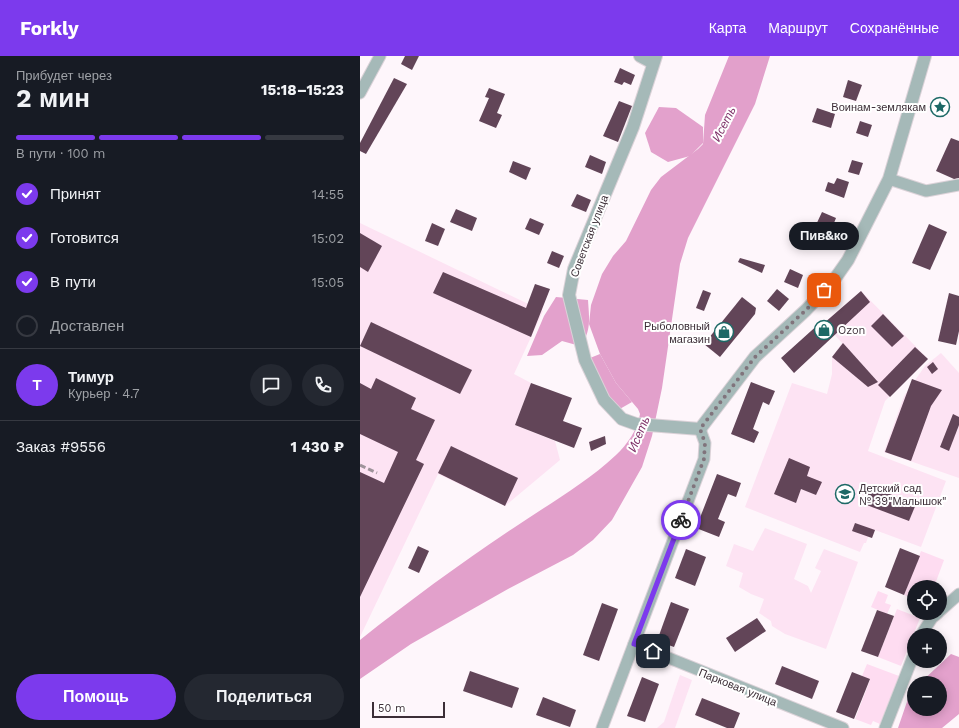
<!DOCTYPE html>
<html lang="ru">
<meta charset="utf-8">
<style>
:root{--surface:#171b24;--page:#242831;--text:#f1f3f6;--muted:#9ea1a6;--line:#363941;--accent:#7c3aed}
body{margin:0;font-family:"Work Sans",sans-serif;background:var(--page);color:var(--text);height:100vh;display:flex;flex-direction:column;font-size:15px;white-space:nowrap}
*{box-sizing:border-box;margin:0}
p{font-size:13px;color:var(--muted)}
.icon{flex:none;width:22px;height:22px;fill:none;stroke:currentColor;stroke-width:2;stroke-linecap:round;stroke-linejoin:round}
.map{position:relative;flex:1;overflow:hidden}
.sheet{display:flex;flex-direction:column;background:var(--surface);width:360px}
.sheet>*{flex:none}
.controls{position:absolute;left:547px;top:524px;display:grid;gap:8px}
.controls a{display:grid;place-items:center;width:40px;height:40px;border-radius:50%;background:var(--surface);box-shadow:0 2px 10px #0003;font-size:20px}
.scale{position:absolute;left:12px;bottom:10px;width:73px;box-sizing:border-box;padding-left:4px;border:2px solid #3c2e37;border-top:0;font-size:11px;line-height:14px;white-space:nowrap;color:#3c2e37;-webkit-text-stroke:3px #fff;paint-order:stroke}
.pin{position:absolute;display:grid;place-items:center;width:34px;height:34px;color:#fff;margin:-17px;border-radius:8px;box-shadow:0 2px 6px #0006}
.courier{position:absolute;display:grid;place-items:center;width:40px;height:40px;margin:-20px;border:3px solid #7c3aed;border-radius:50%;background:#fff;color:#222;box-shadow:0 1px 5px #0007}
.bubble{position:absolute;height:28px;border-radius:14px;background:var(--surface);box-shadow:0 2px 10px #0003;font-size:13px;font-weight:700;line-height:28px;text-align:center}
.headline em{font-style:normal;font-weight:700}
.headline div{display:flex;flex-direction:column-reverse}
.headline{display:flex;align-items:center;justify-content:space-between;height:68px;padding:0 16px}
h1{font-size:26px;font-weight:700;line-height:30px}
.bar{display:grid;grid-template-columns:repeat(4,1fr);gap:6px 4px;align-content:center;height:48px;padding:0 16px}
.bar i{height:5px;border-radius:3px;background:var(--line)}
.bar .selected{background:var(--accent)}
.bar p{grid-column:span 4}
.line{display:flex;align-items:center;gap:10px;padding:0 16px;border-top:1px solid var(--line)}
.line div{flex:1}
.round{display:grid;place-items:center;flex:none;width:42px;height:42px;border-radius:21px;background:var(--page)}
ol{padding:0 16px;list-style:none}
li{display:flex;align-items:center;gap:12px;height:44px}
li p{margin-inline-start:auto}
li .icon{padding:4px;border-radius:50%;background:var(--accent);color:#fff;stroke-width:4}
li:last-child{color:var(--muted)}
li i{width:22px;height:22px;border:2px solid var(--line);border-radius:50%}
.cta{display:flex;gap:8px;margin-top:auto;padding:8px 16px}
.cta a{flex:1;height:46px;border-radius:24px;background:var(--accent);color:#fff;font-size:16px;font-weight:700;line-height:46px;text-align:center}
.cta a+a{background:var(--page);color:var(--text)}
header{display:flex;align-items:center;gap:24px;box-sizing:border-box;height:56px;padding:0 20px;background:var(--accent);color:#fff}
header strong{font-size:19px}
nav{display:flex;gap:22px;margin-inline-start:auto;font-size:14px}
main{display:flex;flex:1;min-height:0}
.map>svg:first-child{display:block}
.built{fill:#fde3f3}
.green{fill:#fedcf1}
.forest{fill:#e3a1cc}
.water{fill:#e2a0cb}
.building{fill:#624558}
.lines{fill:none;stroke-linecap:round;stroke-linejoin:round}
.minor-casing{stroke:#dbd2d8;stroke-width:13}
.tertiary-casing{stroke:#dbd2d8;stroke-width:14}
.minor{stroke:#a5b9b8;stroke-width:11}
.tertiary{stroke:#a5b9b8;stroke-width:12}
.rail{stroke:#9e939a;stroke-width:3;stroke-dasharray:6 3;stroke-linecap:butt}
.done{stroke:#80747c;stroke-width:4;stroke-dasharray:0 7.2}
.route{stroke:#7c3aed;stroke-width:5}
.labels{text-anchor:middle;stroke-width:4;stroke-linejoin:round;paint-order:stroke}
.poi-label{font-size:11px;fill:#3c2e37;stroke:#fff;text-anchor:end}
.street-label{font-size:11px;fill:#3c2e37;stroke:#fff}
.water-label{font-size:12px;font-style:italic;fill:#7e3168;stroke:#fff}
</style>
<header>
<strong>Forkly</strong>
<nav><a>Карта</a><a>Маршрут</a><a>Сохранённые</a></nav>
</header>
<main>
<section class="sheet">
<div class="headline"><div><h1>2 мин</h1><p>Прибудет через</p></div><em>15:18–15:23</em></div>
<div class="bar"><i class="selected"></i><i class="selected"></i><i class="selected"></i><i></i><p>В пути · 100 m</p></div>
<ol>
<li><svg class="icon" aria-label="check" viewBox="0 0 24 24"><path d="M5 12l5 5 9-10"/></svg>Принят<p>14:55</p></li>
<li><svg class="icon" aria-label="check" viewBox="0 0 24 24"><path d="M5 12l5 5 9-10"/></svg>Готовится<p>15:02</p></li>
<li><svg class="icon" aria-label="check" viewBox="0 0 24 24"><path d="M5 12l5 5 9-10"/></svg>В пути<p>15:05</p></li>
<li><i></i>Доставлен</li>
</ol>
<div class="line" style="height:72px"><b class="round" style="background:var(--accent);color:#fff">Т</b><div><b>Тимур</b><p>Курьер · 4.7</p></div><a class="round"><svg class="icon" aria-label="chat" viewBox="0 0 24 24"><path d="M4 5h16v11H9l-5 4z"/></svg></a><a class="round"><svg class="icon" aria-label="phone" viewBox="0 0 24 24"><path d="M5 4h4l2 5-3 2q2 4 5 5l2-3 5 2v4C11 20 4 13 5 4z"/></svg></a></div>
<div class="line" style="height:52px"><div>Заказ #9556</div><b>1 430 ₽</b></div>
<div class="cta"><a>Помощь</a><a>Поделиться</a></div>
</section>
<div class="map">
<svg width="599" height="672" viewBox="0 0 599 672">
<rect width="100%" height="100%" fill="#fef6fb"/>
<!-- built -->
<g class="built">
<polygon points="0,167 183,255 154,318 171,327 155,369 195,385 200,404 145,450 78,418 0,581"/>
<polygon points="501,235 568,303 525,345 508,395 586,425 561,491 515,474 512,482 508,481 506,487 504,487 500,496 385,451 432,327 467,338 472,318 472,301 482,287 464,267"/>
<polygon points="581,297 599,317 599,422 524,396 544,340 565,310"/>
<polygon points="405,472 447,488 434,523 448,530 451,537 461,515 455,512 464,493 498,506 466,593 425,578 412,570 411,565 399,557 404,543 391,538 379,531 383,517 366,510 374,488 393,495"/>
<polygon points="320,619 332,624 315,672 297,672 304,666"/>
</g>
<!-- green -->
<g class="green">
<polygon points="561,495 584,504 574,531 554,531 554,543 544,539"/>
<polygon points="518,535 528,539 525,547 531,549 527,558 511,551"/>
<polygon points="537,553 560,562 541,610 518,601"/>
<polygon points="507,608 539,620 520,668 513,665 511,669 495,663 510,624 502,620"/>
</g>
<!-- forest -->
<g class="forest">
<polygon points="299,51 316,52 343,71 343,87 330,100 308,106 291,96 285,77"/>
<path d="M 196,241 L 228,244 C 229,261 232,276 220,290 L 202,285 L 182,299 L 167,300 L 184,260 Z"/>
<polygon points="240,298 256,327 272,346 258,354 227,312 230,302"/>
<polygon points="591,598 599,601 599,658 582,672 538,672 550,637 554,633 554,653 580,653 580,627 560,627"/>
</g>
<!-- water -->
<path class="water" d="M 369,0 L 410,0 L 395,48 L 328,182 L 320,208 L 302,332 L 292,380 L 282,411 L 252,464 L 233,484 L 213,499 L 148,533 L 51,588 L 0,623 L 0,584 C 49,545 100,508 152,473 C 187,449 225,428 256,399 C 267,389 278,373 280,358 L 278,353 L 256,327 L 240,298 L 229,268 L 231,249 L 242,218 L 253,200 L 266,185 L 291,134 L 301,121 L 338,93 L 343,88 L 345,59 Z"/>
<!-- building -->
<g class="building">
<polygon points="45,0 59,0 52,14 41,8"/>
<polygon points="260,12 275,19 271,29 264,26 262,29 254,26"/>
<polygon points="34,22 47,28 6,98 0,95 0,87"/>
<polygon points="488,24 502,29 496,45 483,41"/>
<polygon points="129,32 145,38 137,57 142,59 136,72 119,65 129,42 125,41"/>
<polygon points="259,45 272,50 258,86 243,80"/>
<polygon points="457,52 475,58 471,72 452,66"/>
<polygon points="500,65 512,69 508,81 496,77"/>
<polygon points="591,82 599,85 599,122 594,123 576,115"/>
<polygon points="230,99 246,106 242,118 225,111"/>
<polygon points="492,104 503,107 499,119 488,116"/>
<polygon points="153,105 171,112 166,124 149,116"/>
<polygon points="477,122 489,126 484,142 465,135 468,126 474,128"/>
<polygon points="217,138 231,144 226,156 211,150"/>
<polygon points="96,153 117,162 112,175 90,166"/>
<polygon points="462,156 476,162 470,177 455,171"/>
<polygon points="170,162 184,168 179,179 165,173"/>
<polygon points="72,167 85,173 78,190 65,185"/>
<polygon points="569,168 587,176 570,214 552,207"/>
<polygon points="0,177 22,190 8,216 0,211"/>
<polygon points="192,195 204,200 199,212 187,207"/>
<polygon points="380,202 405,209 402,217 378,206"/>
<polygon points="430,213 443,219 438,232 424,226"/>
<polygon points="83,216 166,252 175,228 190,233 171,281 73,237"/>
<polygon points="417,233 429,243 419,255 407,245"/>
<polygon points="343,234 351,237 344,255 336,252"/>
<polygon points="501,235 510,246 434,317 421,302 461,266 463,268"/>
<polygon points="589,237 599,240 599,275 596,289 578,285"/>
<polygon points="382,241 396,252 395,258 360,301 344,288"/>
<polygon points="523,258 544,280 532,291 511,270"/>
<polygon points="11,266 112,314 100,338 0,290"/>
<polygon points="483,287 518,326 508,331 472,301"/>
<polygon points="555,291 568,303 530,341 518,329"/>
<polygon points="573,306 578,313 572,318 567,311"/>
<polygon points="16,322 56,342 51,353 75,364 56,404 64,408 0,541 0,416 24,427 38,396 0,378 0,327 11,333"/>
<polygon points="552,323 582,334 571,350 551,405 525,396"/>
<polygon points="391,326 415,335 409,349 403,346 393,373 399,376 394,387 371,378"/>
<polygon points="171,327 212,342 203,365 222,372 214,392 155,369"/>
<polygon points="593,358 599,361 599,369 589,395 580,391"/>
<polygon points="245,380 246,388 231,395 229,386"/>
<polygon points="91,390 158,422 145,450 78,417"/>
<polygon points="429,402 450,411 447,420 462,426 456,439 441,433 436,447 414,438"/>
<polygon points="357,418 381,427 376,441 368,438 358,463 365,466 359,481 336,472"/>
<polygon points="511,431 556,448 549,465 504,448"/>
<polygon points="495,467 515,474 512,482 492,475"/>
<polygon points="58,490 69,495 59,517 48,512"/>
<polygon points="540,492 560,500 544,539 525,531"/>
<polygon points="326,493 346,501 335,530 315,522"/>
<polygon points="311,546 329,553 314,591 297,585"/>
<polygon points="242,547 258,553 239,605 223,599"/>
<polygon points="517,554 534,560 518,601 501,595"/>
<polygon points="397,562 406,575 375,596 366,582"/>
<polygon points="422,610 459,625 452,643 415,628"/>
<polygon points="110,615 159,632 152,652 103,635"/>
<polygon points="492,616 510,623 494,663 476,656"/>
<polygon points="282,621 299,628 285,666 267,660"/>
<polygon points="183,641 216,654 210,671 176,659"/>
<polygon points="342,642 380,657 374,672 367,672 335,659"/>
</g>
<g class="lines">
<!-- minor casing -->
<g class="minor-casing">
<g id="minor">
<polyline points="0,37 20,0"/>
<polyline points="529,123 566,135 599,129"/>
<polyline points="580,555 599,538"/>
<polyline points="561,579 572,562 578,557"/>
<polyline points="274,588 483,672"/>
<polyline points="242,672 344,403 345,387 340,373"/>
<polyline points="525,672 554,598"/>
</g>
</g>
<!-- tertiary casing -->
<g class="tertiary-casing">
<g id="tertiary">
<polyline points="280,0 293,7"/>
<polyline points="296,0 273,71 214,213 209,239 225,304 244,344 262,363 276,368 340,373 395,301 446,254 474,224 488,204 529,123 565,0"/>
</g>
</g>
<!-- minor -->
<use href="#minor" class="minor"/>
<!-- tertiary -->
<use href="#tertiary" class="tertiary"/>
<!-- rail -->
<polyline class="rail" points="0,409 17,417"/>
</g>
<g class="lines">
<!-- done -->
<polyline class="done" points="321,464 344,403 345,387 340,373 395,301 446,254 464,234"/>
<!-- route -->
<polyline class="route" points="293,595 274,588 321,464"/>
</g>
<!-- icons -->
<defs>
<g id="sight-ring" transform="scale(1)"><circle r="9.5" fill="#fff" stroke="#1d6966" stroke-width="1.5"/><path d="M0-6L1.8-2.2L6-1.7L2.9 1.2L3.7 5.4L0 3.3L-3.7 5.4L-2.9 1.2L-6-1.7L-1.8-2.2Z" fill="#1d6966"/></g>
<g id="shop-ring" transform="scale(1)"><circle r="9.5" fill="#fff" stroke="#1d6966" stroke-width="1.5"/><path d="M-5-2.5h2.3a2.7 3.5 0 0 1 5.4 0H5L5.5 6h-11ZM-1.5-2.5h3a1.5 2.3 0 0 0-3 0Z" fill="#1d6966"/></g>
<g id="school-ring" transform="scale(1)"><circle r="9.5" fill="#fff" stroke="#1d6966" stroke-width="1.5"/><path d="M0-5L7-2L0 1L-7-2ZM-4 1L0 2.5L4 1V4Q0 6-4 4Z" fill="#1d6966"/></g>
</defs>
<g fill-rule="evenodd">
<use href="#sight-ring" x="580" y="51"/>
<use href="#shop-ring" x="464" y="274"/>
<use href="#shop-ring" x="364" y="276"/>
<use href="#school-ring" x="485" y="438"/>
</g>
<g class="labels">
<!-- poi labels -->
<g class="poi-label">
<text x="566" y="55">Воинам-землякам</text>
<text x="350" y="274">Рыболовный<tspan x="350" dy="13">магазин</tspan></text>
<text x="478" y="278" text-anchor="start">Ozon</text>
<text x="499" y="436" text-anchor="start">Детский сад<tspan x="499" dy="13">№ 39"Малышок"</tspan></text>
</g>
<!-- street labels -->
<g class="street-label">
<text transform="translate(229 180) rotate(-69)" y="4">Советская улица</text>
<text transform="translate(378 631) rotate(22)" y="4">Парковая улица</text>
</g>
<!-- water labels -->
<g class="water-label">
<text transform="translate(364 68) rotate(-63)" y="4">Исеть</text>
<text transform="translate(279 378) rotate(-67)" y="4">Исеть</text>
</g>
</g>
</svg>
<div class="controls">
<a><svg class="icon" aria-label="locate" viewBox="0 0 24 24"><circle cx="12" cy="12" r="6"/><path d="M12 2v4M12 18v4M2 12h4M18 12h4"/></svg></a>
<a>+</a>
<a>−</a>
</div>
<div class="scale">50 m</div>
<div class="pin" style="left:464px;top:234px;background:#ea580c"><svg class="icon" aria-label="bag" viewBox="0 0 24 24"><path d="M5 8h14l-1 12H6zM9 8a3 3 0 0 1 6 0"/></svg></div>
<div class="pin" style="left:293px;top:595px;background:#1f2937"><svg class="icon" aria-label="home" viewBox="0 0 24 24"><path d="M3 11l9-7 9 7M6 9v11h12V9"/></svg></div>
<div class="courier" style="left:321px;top:464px"><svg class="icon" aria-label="bike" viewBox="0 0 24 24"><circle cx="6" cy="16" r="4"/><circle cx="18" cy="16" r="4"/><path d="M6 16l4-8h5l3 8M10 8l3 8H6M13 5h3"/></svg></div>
<div class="bubble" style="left:429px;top:166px;width:70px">Пив&amp;ко</div>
</div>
</main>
